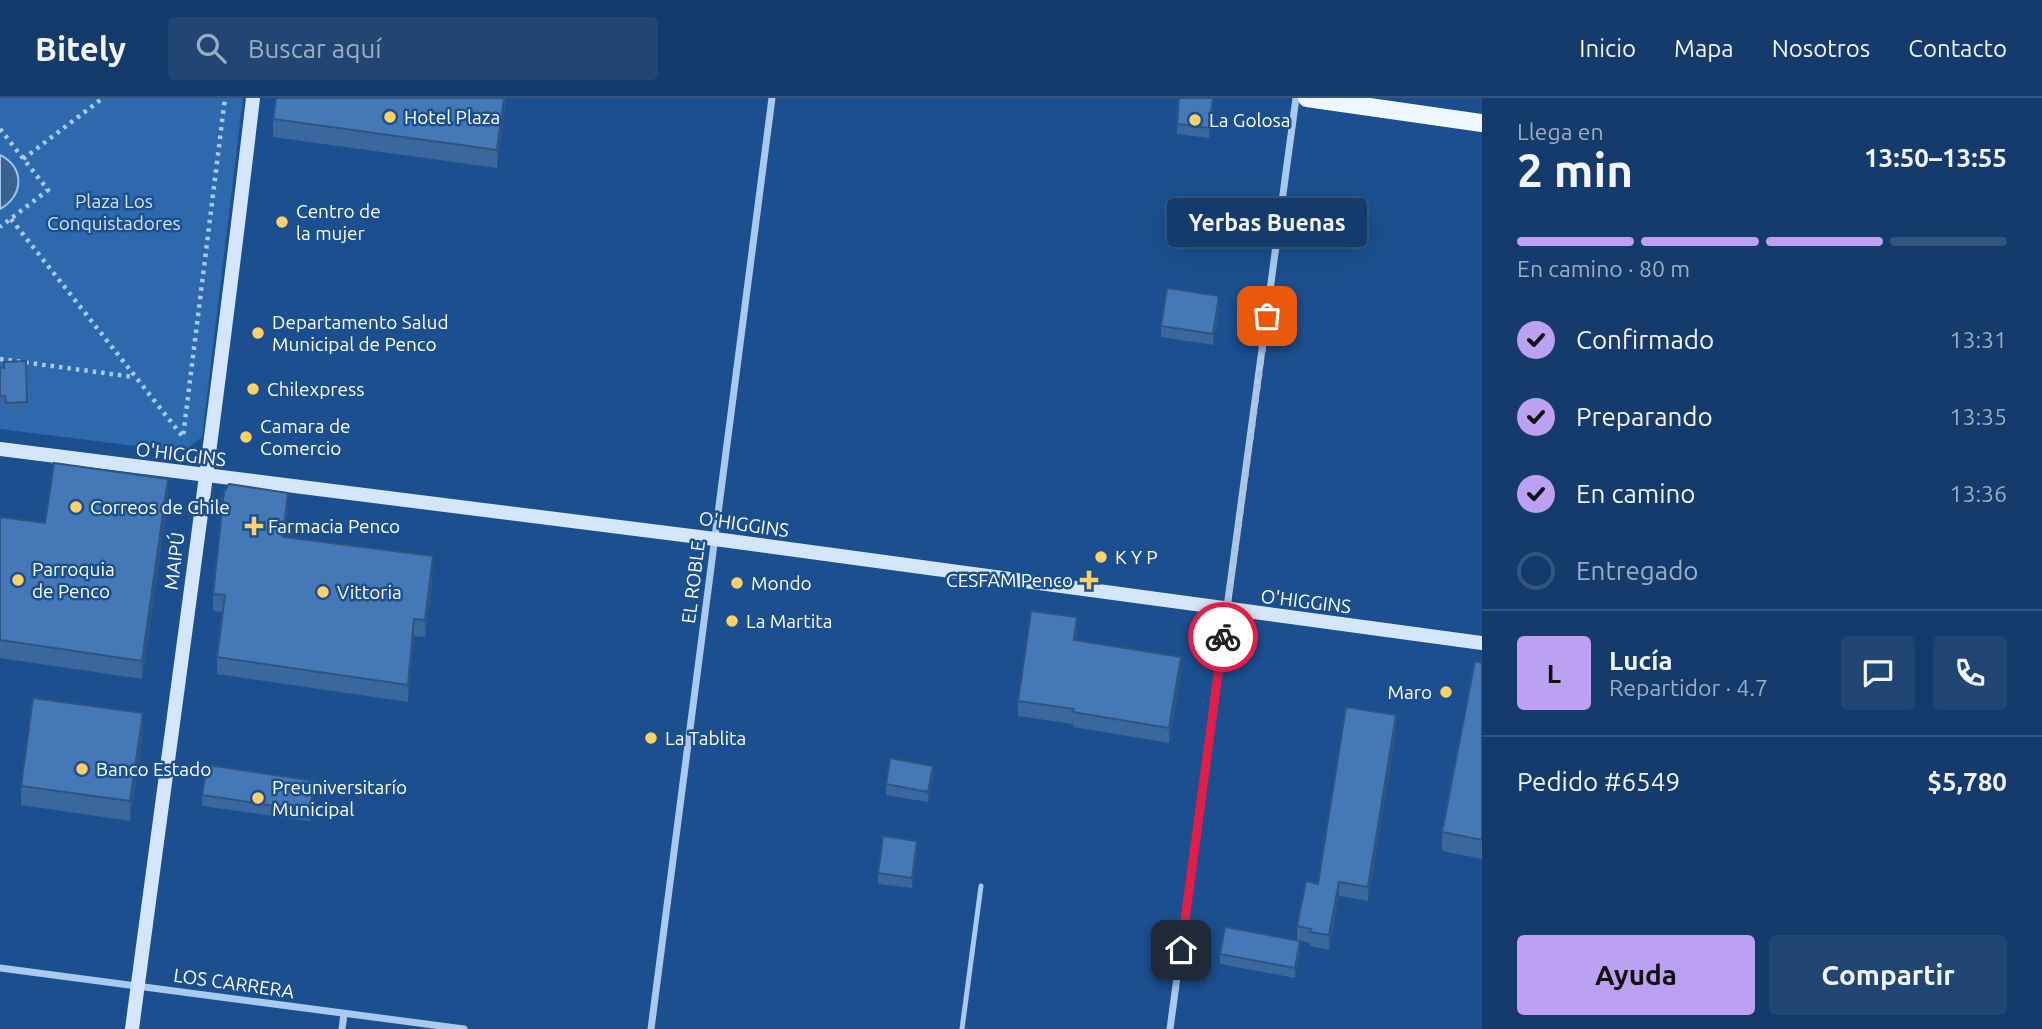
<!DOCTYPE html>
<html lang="es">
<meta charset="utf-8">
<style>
:root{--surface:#143b6b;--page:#214673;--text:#f1f3f6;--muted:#9dadc1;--line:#33557e;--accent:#bca0f2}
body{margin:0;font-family:Ubuntu,sans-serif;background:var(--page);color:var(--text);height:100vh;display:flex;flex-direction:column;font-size:26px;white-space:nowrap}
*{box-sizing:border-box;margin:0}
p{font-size:23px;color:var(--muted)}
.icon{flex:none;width:38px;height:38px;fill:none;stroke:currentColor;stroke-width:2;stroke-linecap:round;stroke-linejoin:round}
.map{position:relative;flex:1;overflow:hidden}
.sheet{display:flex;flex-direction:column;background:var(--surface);width:560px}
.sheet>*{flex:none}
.pin{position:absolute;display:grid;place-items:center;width:60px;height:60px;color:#fff;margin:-30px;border-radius:14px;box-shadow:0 4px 10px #0006}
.courier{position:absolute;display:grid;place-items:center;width:70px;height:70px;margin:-35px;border:5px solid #e11d48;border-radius:50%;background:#fff;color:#222;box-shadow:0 2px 9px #0007}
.bubble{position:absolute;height:49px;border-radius:7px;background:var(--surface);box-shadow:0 7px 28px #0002,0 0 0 2px var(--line);font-size:23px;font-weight:600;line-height:49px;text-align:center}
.headline em{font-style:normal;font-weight:600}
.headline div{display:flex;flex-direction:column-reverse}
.headline{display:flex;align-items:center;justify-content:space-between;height:119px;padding:0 35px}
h1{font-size:46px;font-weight:600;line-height:52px}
.bar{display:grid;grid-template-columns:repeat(4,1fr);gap:10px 7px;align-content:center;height:84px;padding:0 35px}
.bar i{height:9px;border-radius:5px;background:var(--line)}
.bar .on{background:var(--accent)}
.bar p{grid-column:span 4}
.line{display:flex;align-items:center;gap:18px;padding:0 35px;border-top:2px solid var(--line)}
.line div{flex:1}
.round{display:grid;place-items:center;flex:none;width:74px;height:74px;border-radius:7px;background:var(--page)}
ol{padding:0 35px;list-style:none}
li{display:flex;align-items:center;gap:21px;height:77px}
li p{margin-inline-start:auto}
li .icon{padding:7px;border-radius:50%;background:var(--accent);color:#111;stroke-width:4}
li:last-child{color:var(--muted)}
li i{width:38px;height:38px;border:4px solid var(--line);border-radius:50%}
.primary-button{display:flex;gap:14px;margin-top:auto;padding:14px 35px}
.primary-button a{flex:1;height:80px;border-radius:7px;background:var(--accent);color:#111;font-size:28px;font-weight:600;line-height:80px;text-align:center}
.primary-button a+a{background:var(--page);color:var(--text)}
header{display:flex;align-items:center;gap:42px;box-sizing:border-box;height:98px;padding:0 35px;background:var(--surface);border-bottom:2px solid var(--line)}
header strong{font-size:33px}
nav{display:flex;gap:38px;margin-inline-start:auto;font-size:24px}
.search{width:490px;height:63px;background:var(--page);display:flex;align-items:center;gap:18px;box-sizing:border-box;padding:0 24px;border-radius:7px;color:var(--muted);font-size:26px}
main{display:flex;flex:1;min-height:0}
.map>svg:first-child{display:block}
.green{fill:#2e69ad}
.water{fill:#3c6290;stroke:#9cc4f0;stroke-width:2}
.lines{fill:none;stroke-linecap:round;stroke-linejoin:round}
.path{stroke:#a9c9ee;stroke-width:4.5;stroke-dasharray:3.5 5;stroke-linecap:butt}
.lane{stroke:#a9c9ee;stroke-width:5}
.street{stroke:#a9c9ee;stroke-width:7}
.secondary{stroke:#d6e6fa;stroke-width:14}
.primary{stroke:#f0f6ff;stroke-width:18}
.wall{fill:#3a679d}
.shaded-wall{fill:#305480}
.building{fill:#4478b7;stroke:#305480;stroke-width:2}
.done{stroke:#afc1d8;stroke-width:7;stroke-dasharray:0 12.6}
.route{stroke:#e11d48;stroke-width:9}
.poi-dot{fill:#ffd166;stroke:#1b4f8f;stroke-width:2.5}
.labels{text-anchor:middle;stroke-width:5;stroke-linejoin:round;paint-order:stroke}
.poi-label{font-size:19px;fill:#fff;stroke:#1b4f8f;text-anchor:start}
.park-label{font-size:19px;fill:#cfe3fa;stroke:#1b4f8f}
.street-label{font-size:19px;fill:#fff;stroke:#1b4f8f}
</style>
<header>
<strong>Bitely</strong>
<div class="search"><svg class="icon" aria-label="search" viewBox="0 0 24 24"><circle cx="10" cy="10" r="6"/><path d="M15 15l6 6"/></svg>Buscar aquí</div>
<nav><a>Inicio</a><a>Mapa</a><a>Nosotros</a><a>Contacto</a></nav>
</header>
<main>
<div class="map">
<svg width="1482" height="931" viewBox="0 0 1482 931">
<rect width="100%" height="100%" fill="#1b4f8f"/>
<!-- green -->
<polygon class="green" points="0,0 243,0 202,339 183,354 0,331"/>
<!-- water -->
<path class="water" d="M 0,57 C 25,69 24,98 0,111 Z"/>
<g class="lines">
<!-- path -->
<g class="path">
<polyline points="0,31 48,92 0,129"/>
<polyline points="23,61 103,0"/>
<polyline points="11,121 183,339 225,0"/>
<polyline points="0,261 134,279"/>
</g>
<!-- lane -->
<polyline class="lane" points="962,931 981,788"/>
<!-- street -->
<g class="street">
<polyline points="0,870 464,931"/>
<polyline points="342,931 344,916"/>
<polyline points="651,931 772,0"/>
<polyline points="1170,931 1296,0"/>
</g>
<!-- secondary -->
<g class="secondary">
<polyline points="0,351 715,441 1482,545"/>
<path d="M 132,931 C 173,621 217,311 253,0"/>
</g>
<!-- primary -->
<polyline class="primary" points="1307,0 1482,25"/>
</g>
<!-- wall -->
<g class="wall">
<polygon points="506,0 497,70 273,39 273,21"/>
<polygon points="1213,8 1209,40 1177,36 1177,26"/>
<polygon points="1219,209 1213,247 1161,239 1161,228"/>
<polygon points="0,269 27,304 27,311 6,312 5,305 0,305"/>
<polygon points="168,400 142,581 0,560 0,419 45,425"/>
<polygon points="288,412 285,439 433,475 425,539 414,538 408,604 217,576 217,559 223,514 213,513 213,496"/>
<polygon points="1077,534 1076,542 1181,574 1169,645 1073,629 1073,626 1018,618 1018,603"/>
<polygon points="1482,565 1482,761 1442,753 1442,734"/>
<polygon points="1396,632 1368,803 1339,798 1329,852 1310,848 1310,845 1300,843 1300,853 1295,880 1220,866 1220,856 1297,842 1297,828"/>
<polygon points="143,634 130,723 21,707 21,688"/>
<polygon points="933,678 928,704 886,697 886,686"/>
<polygon points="314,693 310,723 202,708 202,697"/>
<polygon points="917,753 912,790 878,786 878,775"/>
</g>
<!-- shaded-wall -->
<g class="shaded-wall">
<polygon points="504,0 506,0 497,70 497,52"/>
<polygon points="1213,0 1213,8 1209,40 1209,30"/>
<polygon points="1219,198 1219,209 1213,247 1213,236"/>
<polygon points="168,381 168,400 142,581 142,563"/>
<polygon points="288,395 288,412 283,456 283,439"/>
<polygon points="433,458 433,475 425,539 425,522"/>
<polygon points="1077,519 1077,534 1074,557 1074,542"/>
<polygon points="414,521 414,538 408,604 408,587"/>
<polygon points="1181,559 1181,574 1169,645 1169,630"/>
<polygon points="143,615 143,634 130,723 130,703"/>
<polygon points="1396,617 1396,632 1368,803 1368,789"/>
<polygon points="933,668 933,678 928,704 928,694"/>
<polygon points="314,683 314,693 310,723 310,713"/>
<polygon points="917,743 917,753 912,790 912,780"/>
<polygon points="1339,784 1339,798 1329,852 1329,837"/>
<polygon points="1300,843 1300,853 1295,880 1295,870"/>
</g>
<!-- building -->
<g class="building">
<polygon points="276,0 504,0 497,52 273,21"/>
<polygon points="1179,0 1213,0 1209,30 1177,26"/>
<polygon points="1167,190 1219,198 1213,236 1161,228"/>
<polygon points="26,263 27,304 6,305 5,298 0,298 0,269 4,270 4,264"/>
<polygon points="54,365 168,381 142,563 0,542 0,419 45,425"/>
<polygon points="229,386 288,395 283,439 433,458 425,522 414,521 408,587 217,559 225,497 213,496 224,394"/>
<polygon points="1031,513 1077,519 1074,542 1181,559 1169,630 1073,614 1074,611 1018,603"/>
<polygon points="1475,563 1482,565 1482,742 1442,734"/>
<polygon points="33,600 143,615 130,703 21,688"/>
<polygon points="1346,609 1396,617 1368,789 1339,784 1329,837 1310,834 1311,831 1297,828 1306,783 1318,786"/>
<polygon points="890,660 933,668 928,694 886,686"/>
<polygon points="207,667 314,683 310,713 202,697"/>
<polygon points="883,738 917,743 912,780 878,775"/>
<polygon points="1225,829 1300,843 1295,870 1220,856"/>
</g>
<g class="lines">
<!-- done -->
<polyline class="done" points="1223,539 1267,218"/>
<!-- route -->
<polyline class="route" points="1181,852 1223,539"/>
</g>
<!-- markers -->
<g class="poi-dot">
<circle cx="390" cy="19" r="7"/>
<circle cx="1195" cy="22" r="7"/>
<circle cx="282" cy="124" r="7"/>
<circle cx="258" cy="235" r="7"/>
<circle cx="253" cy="291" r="7"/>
<circle cx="246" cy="339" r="7"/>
<circle cx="76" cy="409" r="7"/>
<path d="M250.5 417.5h7v7h7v7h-7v7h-7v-7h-7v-7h7z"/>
<circle cx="1101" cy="459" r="7"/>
<circle cx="18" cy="482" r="7"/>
<path d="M1085.5 471.5h7v7h7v7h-7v7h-7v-7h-7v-7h7z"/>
<circle cx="737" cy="485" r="7"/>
<circle cx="323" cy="494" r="7"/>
<circle cx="732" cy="523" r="7"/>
<circle cx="1446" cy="594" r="7"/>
<circle cx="651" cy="640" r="7"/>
<circle cx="82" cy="671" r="7"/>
<circle cx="258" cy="700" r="7"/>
</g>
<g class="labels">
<!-- poi labels -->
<g class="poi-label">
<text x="404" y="26">Hotel Plaza</text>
<text x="1209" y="29">La Golosa</text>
<text x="296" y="120">Centro de<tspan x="296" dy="22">la mujer</tspan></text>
<text x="272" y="231">Departamento Salud<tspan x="272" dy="22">Municipal de Penco</tspan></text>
<text x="267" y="298">Chilexpress</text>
<text x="260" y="335">Camara de<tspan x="260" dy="22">Comercio</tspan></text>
<text x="90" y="416">Correos de Chile</text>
<text x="268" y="435">Farmacia Penco</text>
<text x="1115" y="466">K Y P</text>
<text x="32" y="478">Parroquia<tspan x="32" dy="22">de Penco</tspan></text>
<text x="1073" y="489" text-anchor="end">CESFAM Penco</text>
<text x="751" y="492">Mondo</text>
<text x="337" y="501">Vittoria</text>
<text x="746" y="530">La Martita</text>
<text x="1432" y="601" text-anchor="end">Maro</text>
<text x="665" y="647">La Tablita</text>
<text x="96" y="678">Banco Estado</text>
<text x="272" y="696">Preuniversitarío<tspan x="272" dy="22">Municipal</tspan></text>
</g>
<!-- park labels -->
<g class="park-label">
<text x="114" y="110">Plaza Los<tspan x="114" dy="22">Conquistadores</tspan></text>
</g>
<!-- street labels -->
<g class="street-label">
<text transform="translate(181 356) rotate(7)" y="7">O'HIGGINS</text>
<text transform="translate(744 426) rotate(8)" y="7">O'HIGGINS</text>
<text transform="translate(174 463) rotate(-83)" y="7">MAIPÚ</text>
<text transform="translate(693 484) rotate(-83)" y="7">EL ROBLE</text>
<text transform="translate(1306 503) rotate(7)" y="7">O'HIGGINS</text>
<text transform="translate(234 885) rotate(8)" y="7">LOS CARRERA</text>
</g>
</g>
</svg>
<div class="pin" style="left:1267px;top:218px;background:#ea580c"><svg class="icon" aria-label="bag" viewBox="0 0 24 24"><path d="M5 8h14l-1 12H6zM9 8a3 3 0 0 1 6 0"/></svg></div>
<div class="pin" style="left:1181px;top:852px;background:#1f2937"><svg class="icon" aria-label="home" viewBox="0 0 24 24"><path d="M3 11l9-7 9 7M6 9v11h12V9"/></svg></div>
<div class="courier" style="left:1223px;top:539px"><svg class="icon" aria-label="bike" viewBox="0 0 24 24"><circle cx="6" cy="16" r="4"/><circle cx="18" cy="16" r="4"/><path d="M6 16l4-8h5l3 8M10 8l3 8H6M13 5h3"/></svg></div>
<div class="bubble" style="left:1167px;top:100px;width:200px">Yerbas Buenas</div>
</div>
<section class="sheet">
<div class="headline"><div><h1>2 min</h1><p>Llega en</p></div><em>13:50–13:55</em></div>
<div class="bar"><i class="on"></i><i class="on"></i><i class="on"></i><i></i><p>En camino · 80 m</p></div>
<ol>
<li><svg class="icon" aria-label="check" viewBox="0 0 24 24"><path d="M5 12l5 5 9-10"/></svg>Confirmado<p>13:31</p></li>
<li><svg class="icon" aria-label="check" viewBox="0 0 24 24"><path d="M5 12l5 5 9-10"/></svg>Preparando<p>13:35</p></li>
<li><svg class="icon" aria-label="check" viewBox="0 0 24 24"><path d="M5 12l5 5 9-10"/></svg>En camino<p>13:36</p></li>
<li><i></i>Entregado</li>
</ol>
<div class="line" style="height:126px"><b class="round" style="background:var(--accent);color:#111">L</b><div><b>Lucía</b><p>Repartidor · 4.7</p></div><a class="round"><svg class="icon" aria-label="chat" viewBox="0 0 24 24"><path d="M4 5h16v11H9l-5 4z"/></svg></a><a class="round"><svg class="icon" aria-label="phone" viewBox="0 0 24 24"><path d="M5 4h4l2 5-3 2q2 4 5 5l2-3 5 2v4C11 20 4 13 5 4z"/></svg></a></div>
<div class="line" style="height:91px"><div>Pedido #6549</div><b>$5,780</b></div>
<div class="primary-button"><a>Ayuda</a><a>Compartir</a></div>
</section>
</main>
